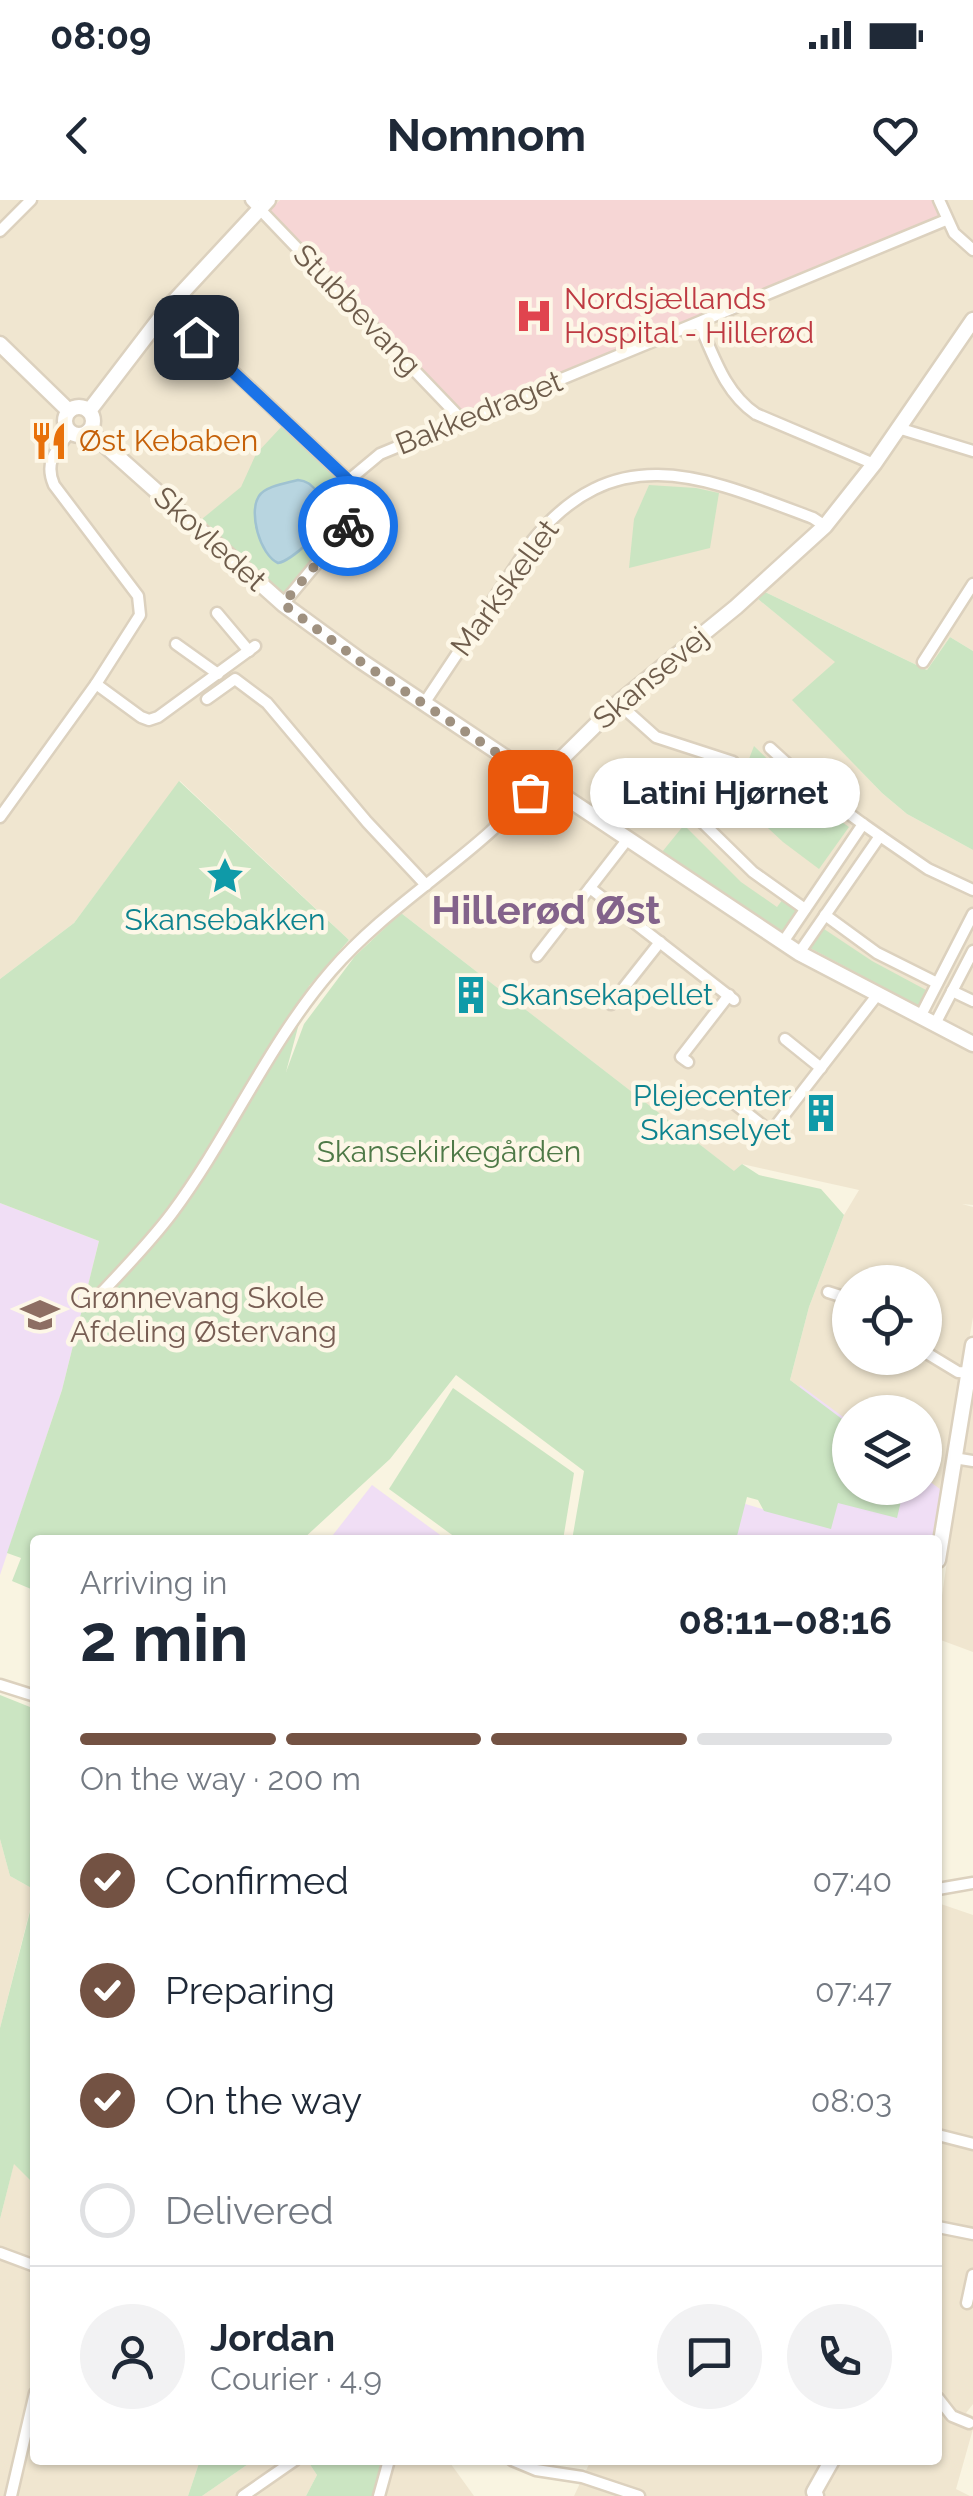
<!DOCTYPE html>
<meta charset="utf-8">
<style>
:root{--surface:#fff;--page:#f2f2f3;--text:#1f2937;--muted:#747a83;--line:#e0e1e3;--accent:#735243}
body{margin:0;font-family:Raleway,sans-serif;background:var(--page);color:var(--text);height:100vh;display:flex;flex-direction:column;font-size:38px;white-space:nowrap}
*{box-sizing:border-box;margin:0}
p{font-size:32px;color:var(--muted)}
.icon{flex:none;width:55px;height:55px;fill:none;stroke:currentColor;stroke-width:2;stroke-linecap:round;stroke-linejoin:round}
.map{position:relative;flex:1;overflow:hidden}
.drawer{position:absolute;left:30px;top:1335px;width:912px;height:930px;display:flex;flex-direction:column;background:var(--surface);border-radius:10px;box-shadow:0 2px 8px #0004}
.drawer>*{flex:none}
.controls{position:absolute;left:832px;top:1065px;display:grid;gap:20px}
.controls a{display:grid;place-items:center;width:110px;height:110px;border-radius:50%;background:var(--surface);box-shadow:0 2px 8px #0004;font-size:50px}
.pin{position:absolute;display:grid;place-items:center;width:85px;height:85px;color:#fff;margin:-42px;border-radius:20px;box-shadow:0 5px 15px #0006}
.courier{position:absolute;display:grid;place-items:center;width:100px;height:100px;margin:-50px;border:8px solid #1a73e8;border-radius:50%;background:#fff;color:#222;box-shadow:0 2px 12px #0007}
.bubble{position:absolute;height:70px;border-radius:35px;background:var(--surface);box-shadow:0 2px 8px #0004;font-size:32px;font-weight:700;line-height:70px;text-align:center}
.headline em{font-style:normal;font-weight:700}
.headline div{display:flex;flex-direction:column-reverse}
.headline{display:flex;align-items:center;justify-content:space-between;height:170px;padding:0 50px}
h1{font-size:65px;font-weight:700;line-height:75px}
.bar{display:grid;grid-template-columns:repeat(4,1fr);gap:15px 10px;align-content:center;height:120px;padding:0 50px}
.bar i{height:12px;border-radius:8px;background:var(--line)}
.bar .active{background:var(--accent)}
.bar p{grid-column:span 4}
.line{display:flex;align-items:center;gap:25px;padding:0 50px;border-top:2px solid var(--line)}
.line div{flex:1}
.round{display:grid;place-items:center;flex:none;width:105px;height:105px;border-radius:52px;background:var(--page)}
ol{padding:0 50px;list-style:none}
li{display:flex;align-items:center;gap:30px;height:110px}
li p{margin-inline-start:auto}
li .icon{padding:10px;border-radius:50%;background:var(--accent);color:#fff;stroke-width:4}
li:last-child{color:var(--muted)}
li i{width:55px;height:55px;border:5px solid var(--line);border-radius:50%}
.status{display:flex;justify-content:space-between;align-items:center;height:70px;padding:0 50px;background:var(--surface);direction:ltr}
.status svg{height:28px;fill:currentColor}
header{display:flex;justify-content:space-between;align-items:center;height:130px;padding:0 50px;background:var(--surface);font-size:45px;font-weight:700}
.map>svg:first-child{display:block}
.residential{fill:#f0e6d0;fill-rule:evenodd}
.education{fill:#f0def5}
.medical{fill:#f6d6d5}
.green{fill:#cbe5c2}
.water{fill:#b8d5e0;stroke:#9fc2d1;stroke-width:2.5}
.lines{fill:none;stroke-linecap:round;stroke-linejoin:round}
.minor-casing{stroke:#dcd1be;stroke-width:15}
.tertiary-casing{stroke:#dcd1be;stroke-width:19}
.minor{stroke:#fff;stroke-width:10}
.tertiary{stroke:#fff;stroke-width:14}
.done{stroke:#9f9180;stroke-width:10;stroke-dasharray:0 18}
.route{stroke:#1a73e8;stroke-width:12}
.labels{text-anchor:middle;stroke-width:9;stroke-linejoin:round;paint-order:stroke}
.health-label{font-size:30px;fill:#be3a42;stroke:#fdf7e7;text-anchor:start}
.street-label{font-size:30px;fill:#6e5c4b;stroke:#fdf7e7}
.food-label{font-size:30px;fill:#c56008;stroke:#fdf7e7;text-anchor:start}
.culture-label{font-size:30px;fill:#0d838f;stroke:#fdf7e7}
.park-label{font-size:30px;fill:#4e7947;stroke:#fdf7e7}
.education-label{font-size:30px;fill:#785e54;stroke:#fdf7e7;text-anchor:start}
.district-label{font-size:40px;font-weight:bold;fill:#83638b;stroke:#fdf7e7}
</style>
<div class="status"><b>08:09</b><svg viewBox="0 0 49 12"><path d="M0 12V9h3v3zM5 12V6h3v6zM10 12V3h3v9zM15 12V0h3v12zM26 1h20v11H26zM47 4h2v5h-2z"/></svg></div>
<header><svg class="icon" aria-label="back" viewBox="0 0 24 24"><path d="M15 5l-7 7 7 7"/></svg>Nomnom<svg class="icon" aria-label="heart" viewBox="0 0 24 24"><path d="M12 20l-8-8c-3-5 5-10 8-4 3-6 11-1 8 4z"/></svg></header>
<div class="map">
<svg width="973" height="2296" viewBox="0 0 973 2296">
<rect width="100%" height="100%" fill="#f9f4e1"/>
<!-- residential -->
<g class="residential">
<path d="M 0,0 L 280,0 L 267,12 L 939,17 L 932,0 L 973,0 L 973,451 L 950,437 L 927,470 L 765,392 L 758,399 L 836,462 L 793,500 L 882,593 L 907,614 L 973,650 L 973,1005 L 962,1004 L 973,1007 L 973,1117 L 943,1293 L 925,1280 L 925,1212 L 850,1212 L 850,1225 L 790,1180 L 809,1107 L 844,1015 L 859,990 L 742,964 L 735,972 L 401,713 L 372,741 L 349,740 L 180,581 L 74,723 L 0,779 ZM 850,1082 L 925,1082 L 925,1158 L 850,1158 Z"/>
<polygon points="973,1183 973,1452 938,1439 938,1423"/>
<polygon points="0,1639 10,1676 35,1690 0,1828"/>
<polygon points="938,1703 973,1715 973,2204 966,2213 973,2216 973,2229 956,2289 970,2296 574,2296 591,2260 938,2260"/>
<polygon points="14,1963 35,1985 35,2260 200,2260 188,2296 0,2296 0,2019"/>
<polygon points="254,2260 307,2260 317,2275 306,2296 202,2296"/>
<polygon points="391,2260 448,2260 474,2296 378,2296"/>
</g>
<!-- education -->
<g class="education">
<polygon points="0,1003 99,1041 62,1190 0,1375"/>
<polygon points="800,1185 850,1222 850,1288 925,1288 925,1278 944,1292 935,1340 591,1340 611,1264 766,1310"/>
<polygon points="372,1285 447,1340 329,1340"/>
</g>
<!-- medical -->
<polygon class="medical" points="280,0 932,0 940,18 463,214 266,13"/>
<!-- green -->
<g class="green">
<polygon points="283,225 357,294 357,308 287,391 281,393 202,319 241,287 256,254"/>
<polygon points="649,285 696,288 719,293 710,348 629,368 634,319"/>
<polygon points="765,392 927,470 950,437 973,451 973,650 907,614 882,593 792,500 835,462 758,399"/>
<polygon points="754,546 803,594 849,627 819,669 783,642 728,591 720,599 704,589 718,573 727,579 742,577"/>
<polygon points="179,581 349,740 309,786 286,872 304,824 355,756 401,713 734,971 742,964 759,975 821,989 844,1015 809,1107 790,1180 850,1225 850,1288 904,1288 897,1318 838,1303 831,1329 764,1311 758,1300 747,1297 736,1340 572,1340 584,1271 456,1175 390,1259 302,1340 35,1340 35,1378 31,1389 12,1381 21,1358 7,1353 62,1190 99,1041 0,1003 0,779 74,723"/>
<polygon points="684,625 741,682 777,707 783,699 798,710 782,732 662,652"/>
<polygon points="824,729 872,761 926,790 919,806 810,748"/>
<polygon points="453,1188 574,1273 563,1340 459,1340 389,1289"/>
<polygon points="0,1495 35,1509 35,1690 10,1676 0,1639"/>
<polygon points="35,1692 35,1985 14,1964 0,2019 0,1828"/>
<polygon points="200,2260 254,2260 202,2296 188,2296"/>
<polygon points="307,2260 391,2260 378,2296 306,2296 317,2275"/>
</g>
<!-- water -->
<path class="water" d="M 298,280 C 308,281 311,285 318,292 C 324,297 331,304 330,313 C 329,327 291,361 278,363 C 260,355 248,312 259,296 C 265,286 287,283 298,280 Z"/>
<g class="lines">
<!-- minor casing -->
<g class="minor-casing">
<g id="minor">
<polyline points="251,0 462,220"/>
<polyline points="939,0 954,33 973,50"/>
<polyline points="0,31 31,0"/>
<polyline points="167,109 363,294 362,309 283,404"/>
<path d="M 699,123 C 714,157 725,193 756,214 L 874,264"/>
<polyline points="898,228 973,251"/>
<polyline points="350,279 380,254 946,20"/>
<polyline points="217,413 249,451"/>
<polyline points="176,444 218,474"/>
<polyline points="923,462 973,384"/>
<polyline points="96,484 141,517 149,520 158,517 255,446"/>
<polyline points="207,499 235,479 267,503 367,622 426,685"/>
<path d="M 425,502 L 533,340 C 618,236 709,279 813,318 L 825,326"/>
<polyline points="618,503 656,537 733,562"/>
<polyline points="770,548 815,589 863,624"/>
<path d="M 0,617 L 96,484 L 140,415 L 138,396 L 54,285 C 44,262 56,250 70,232"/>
<polyline points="701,621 753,672 805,709"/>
<polyline points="880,636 928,669 973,690"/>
<polyline points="590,688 734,800"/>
<polyline points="825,715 877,753 937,783"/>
<polyline points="783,742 863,624 880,636 799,753"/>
<polyline points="537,756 627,640"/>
<polyline points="952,791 973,801"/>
<polyline points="611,804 660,742"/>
<polyline points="920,817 973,714"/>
<polyline points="935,824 973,751"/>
<polyline points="785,839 821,868"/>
<polyline points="688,862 681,857 729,795"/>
<polyline points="734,903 771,932 878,794"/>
<polyline points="828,1092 850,1099"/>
<path d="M 91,1104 C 119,1074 148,1045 172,1013 C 230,935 268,844 331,771 C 393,699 480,655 539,581"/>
<polyline points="925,1152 958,1172 972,1173"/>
<polyline points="954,1258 973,1261"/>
<polyline points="0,1485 35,1496"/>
<polyline points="938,1689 973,1683"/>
<polyline points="938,1935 973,1944"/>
<polyline points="938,2027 973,2034"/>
<polyline points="0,2053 35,2066"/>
<polyline points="967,2103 973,2075"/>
<polyline points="938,2198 952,2216 969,2223"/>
<polyline points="512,2260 536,2270 582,2277 639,2296"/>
<polyline points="11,2296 35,2193"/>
<polyline points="243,2296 295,2260"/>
<polyline points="379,2296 389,2260"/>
</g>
</g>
<!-- tertiary casing -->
<g class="tertiary-casing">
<g id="tertiary">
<polyline points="0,144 69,211"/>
<circle cx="79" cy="221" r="14"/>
<polyline points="89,211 167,109 268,0"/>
<polyline points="89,231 283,404 361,461 799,753 973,844"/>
<polyline points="539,581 618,503 736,407 825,326 874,264 973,120"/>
<polyline points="938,1360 973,1145"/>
<polyline points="816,2296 814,2292 832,2260"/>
</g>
</g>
<!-- minor -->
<use href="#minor" class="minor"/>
<!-- tertiary -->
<use href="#tertiary" class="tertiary"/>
</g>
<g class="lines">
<!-- done -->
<polyline class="done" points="348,326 283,404 361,462 539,581 530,592"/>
<!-- route -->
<polyline class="route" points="196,137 363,294 362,310 348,326"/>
</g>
<!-- icons -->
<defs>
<g id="hospital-bare" transform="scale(3)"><path d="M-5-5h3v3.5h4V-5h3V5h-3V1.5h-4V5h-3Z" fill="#e0444e" stroke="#fdf7e7" stroke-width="2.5" paint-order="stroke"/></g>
<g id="restaurant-bare" transform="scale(3)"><path d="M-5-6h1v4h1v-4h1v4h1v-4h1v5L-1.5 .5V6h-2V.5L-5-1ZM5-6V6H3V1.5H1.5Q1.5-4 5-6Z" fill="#e8710a" stroke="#fdf7e7" stroke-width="2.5" paint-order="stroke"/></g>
<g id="sight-bare" transform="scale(3)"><path d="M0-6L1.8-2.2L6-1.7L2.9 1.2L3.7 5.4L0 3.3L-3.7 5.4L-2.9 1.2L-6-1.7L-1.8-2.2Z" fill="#0f9aa8" stroke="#fdf7e7" stroke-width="2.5" paint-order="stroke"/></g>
<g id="building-bare" transform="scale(3)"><path d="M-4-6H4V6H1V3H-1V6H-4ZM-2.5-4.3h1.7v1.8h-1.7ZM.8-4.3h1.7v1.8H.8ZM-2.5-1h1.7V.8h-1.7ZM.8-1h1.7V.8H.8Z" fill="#0f9aa8" stroke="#fdf7e7" stroke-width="2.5" paint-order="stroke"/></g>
<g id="school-bare" transform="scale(3)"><path d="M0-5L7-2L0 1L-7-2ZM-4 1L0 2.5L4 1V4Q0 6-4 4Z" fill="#8d6e63" stroke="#fdf7e7" stroke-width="2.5" paint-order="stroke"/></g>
</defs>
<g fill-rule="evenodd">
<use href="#hospital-bare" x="534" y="116"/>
<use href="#restaurant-bare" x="49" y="241"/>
<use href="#sight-bare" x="225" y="676"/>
<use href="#building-bare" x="471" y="795"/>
<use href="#building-bare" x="821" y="913"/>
<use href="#school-bare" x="40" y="1115"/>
</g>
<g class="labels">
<!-- health labels -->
<g class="health-label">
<text x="564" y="109">Nordsjællands<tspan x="564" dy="34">Hospital - Hillerød</tspan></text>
</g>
<!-- street labels -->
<g class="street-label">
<text transform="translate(357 110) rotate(46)" y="10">Stubbevang</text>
<text transform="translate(479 213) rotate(-22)" y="10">Bakkedraget</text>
<text transform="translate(210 339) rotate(42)" y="10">Skovledet</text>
<text transform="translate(505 388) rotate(-54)" y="10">Markskellet</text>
<text transform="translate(651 478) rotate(-40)" y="10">Skansevej</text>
</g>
<!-- food labels -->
<g class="food-label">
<text x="79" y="251">Øst Kebaben</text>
</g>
<!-- culture labels -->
<g class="culture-label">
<text x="225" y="730">Skansebakken</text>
<text x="501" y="805" text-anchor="start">Skansekapellet</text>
<text x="791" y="906" text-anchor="end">Plejecenter<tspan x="791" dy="34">Skanselyet</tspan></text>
</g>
<!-- park labels -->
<g class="park-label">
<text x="449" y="962">Skansekirkegården</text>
</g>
<!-- education labels -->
<g class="education-label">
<text x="70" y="1108">Grønnevang Skole<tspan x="70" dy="34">Afdeling Østervang</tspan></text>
</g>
<!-- district labels -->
<g class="district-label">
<text x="546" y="724">Hillerød Øst</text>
</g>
</g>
</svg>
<div class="controls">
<a><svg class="icon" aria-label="locate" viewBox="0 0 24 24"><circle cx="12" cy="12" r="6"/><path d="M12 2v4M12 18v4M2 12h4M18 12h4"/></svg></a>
<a><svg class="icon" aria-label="layers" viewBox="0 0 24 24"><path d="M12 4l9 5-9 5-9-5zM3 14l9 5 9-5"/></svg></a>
</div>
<div class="pin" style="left:530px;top:592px;background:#ea580c"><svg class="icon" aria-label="bag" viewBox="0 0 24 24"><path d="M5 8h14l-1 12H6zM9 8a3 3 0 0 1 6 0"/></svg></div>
<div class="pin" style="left:196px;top:137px;background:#1f2937"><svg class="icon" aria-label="home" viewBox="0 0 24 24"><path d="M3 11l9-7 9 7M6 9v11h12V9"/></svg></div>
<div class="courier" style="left:348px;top:326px"><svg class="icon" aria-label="bike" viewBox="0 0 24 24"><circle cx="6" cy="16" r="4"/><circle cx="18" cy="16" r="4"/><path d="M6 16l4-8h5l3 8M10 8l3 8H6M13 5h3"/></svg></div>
<div class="bubble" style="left:590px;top:558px;width:270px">Latini Hjørnet</div>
<section class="drawer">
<div class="headline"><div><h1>2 min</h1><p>Arriving in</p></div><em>08:11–08:16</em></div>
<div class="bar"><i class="active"></i><i class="active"></i><i class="active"></i><i></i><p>On the way · 200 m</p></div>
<ol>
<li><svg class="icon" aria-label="check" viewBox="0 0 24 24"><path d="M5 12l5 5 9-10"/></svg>Confirmed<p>07:40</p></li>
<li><svg class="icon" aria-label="check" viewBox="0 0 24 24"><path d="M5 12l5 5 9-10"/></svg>Preparing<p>07:47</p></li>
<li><svg class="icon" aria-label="check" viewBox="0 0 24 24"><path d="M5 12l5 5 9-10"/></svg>On the way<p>08:03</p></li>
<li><i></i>Delivered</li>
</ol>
<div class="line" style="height:180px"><a class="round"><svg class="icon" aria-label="person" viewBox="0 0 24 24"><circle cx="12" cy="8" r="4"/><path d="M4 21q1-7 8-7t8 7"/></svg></a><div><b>Jordan</b><p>Courier · 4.9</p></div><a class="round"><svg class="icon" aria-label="chat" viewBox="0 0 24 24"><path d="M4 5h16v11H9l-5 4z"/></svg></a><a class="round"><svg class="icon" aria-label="phone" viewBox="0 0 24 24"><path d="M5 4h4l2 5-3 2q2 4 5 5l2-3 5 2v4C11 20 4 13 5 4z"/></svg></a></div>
</section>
</div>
